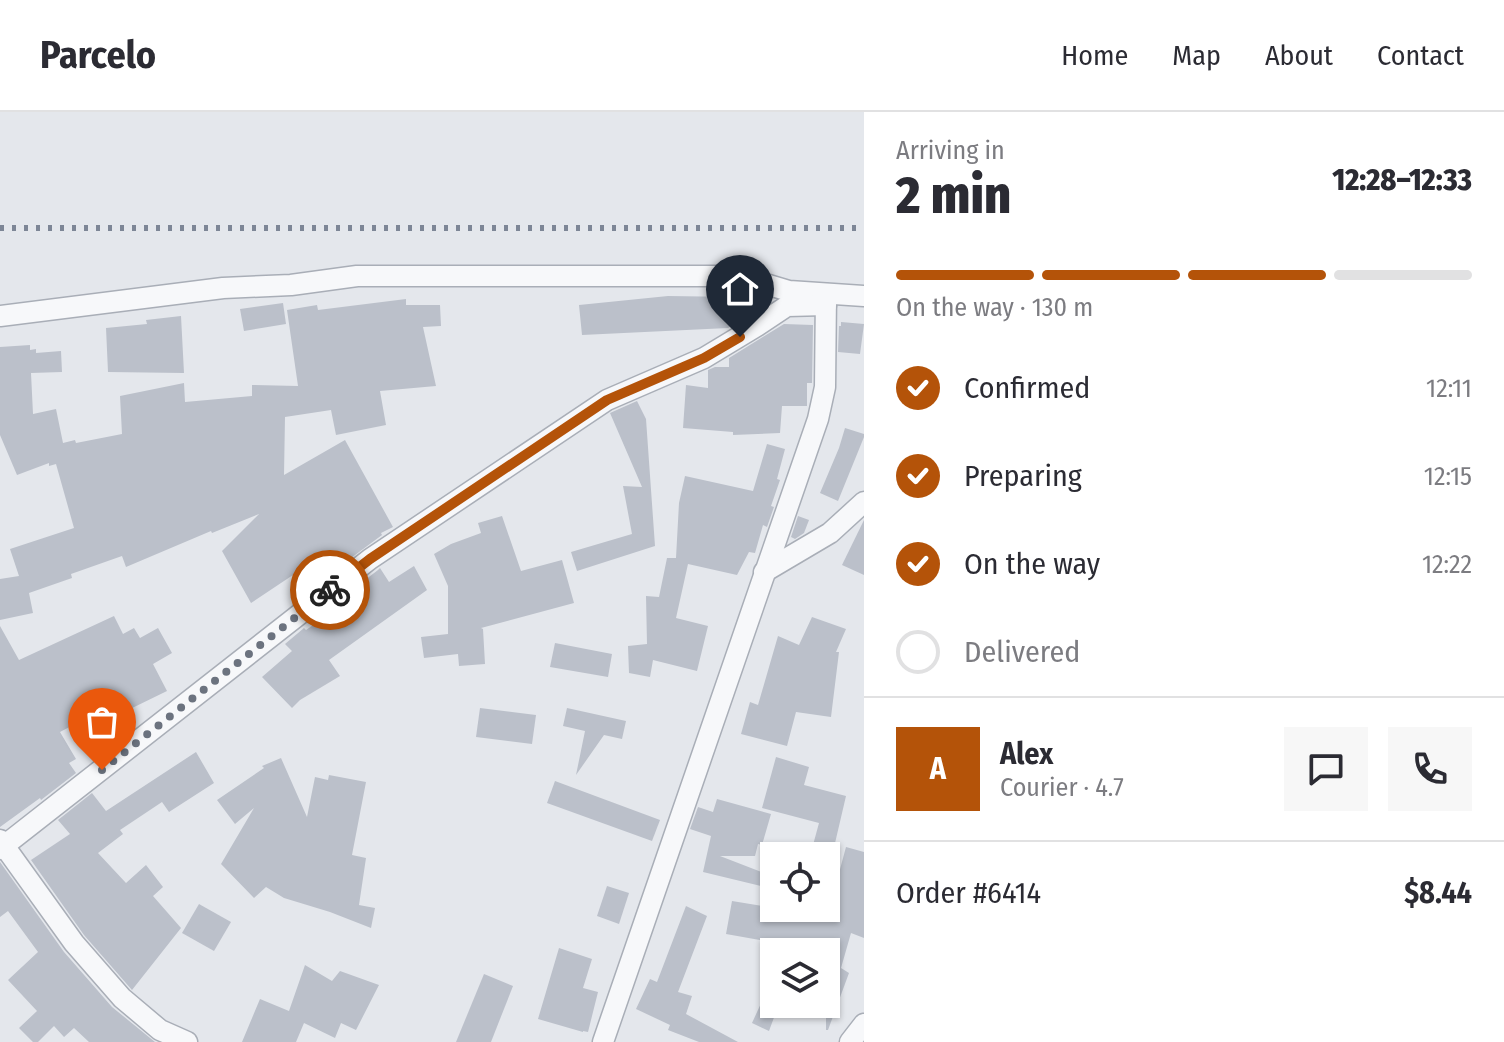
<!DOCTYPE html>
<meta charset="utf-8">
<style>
:root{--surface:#fff;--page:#f7f7f7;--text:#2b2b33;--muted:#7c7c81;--line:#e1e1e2;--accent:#b45309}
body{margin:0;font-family:"Fira Sans Condensed",sans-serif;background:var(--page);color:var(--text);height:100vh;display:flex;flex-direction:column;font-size:30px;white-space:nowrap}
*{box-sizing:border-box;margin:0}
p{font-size:26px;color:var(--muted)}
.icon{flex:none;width:44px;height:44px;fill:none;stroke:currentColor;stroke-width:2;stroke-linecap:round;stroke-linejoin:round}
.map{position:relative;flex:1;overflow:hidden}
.drawer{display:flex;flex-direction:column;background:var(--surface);width:640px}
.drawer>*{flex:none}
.tools{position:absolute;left:760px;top:730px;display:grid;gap:16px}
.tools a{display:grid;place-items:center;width:80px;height:80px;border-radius:0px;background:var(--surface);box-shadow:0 2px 6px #0004;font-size:40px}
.pin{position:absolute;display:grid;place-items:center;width:68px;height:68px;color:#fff;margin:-82px -34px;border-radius:50% 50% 50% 0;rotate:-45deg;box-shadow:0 0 8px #0007}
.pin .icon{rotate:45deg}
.courier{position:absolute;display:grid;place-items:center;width:80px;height:80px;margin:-40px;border:6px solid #b45309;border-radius:50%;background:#fff;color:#222;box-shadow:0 2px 10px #0007}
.head em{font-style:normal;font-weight:800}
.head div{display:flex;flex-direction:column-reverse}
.head{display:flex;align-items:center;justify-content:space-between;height:136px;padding:0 32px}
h1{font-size:52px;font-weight:800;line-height:60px}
.bar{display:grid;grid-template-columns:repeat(4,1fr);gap:12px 8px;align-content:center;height:96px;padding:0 32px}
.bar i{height:10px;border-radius:6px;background:var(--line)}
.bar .current{background:var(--accent)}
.bar p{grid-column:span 4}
.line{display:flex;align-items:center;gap:20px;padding:0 32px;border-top:2px solid var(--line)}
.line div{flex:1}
.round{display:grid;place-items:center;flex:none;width:84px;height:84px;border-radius:0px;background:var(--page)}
ol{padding:0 32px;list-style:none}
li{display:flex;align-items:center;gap:24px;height:88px}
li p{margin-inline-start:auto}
li .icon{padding:8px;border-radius:50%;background:var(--accent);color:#fff;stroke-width:4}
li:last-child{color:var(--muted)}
li i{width:44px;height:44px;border:4px solid var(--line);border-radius:50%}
header{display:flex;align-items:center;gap:48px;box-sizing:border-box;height:112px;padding:0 40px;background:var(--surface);border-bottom:2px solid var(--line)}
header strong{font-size:38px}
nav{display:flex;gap:44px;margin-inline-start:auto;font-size:28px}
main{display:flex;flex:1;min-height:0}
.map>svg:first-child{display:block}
.building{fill:#bbc0ca}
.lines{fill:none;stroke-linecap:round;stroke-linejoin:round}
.street-casing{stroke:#a9aeb7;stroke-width:23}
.street{stroke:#f7f8fa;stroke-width:20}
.rail{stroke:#7d8696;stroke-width:6;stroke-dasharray:4 8;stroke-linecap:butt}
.done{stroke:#6c737f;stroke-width:8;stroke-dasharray:0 14.4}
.route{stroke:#b45309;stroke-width:10}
</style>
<header>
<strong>Parcelo</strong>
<nav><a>Home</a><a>Map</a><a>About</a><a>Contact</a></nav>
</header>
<main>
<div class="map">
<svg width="864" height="930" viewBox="0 0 864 930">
<rect width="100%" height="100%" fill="#e4e7ec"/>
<!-- building -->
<g class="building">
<polygon points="668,184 736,185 737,194 757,186 761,196 728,216 582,223 579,193"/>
<polygon points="406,187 406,193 440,193 441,214 423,215 436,274 380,279 386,313 336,323 331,298 285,305 284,363 345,328 393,415 381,421 382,423 320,469 315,460 301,469 296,461 251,491 222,439 259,402 212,421 211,419 126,455 122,444 71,462 72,466 29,481 33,501 0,508 0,467 19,464 10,437 74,416 56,352 49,354 49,351 17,363 0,323 0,235 30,233 30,238 36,237 36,241 61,239 62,260 31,261 33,302 56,297 63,331 75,328 76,331 122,322 120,284 184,271 185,290 252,284 252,273 298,274 287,198 317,193 318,198"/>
<polygon points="283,191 286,212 244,219 240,197"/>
<polygon points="181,204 184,261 108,260 106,216 147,212 146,208"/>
<polygon points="841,210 864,212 860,242 838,240 839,214 841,214"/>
<polygon points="784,212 813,213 812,271 807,271 807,294 782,294 780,321 733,323 733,320 683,316 686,273 708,276 708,258 715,255 729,255 729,246"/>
<polygon points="637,289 646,307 655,434 577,459 571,440 632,422 623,374 642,375 610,301"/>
<polygon points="845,316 864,322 864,325 838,389 820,381 839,336"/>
<polygon points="767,332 785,337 777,367 780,368 771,394 774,395 767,415 763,413 755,441 749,440 737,463 688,452 676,506 708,514 697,559 653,548 650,565 629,561 628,534 647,532 646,484 659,485 667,446 676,446 679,391 685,364 753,379"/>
<polygon points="502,404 521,459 562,448 574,491 481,516 483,517 485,552 459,554 458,542 424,546 421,525 448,522 448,474 434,442 451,432 481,421 478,411"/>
<polygon points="798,404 809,408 804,421 795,427 791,425"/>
<polygon points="864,408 864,463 842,453"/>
<polygon points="414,454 427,478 329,548 340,564 300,588 292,596 262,565 292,539 285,532 304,516 306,518 337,497 334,492 378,458 380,456 389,470"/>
<polygon points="114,504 123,522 134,516 140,526 158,516 172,541 153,552 167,579 124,600 119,589 60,620 76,647 69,651 76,661 41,688 40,686 0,715 0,514 19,548"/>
<polygon points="812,505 846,517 836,540 839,540 831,605 796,600 787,634 741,622 750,590 758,593 778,524 799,533"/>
<polygon points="555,531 612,542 608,565 550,555"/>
<polygon points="480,596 536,603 532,632 476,625"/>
<polygon points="567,596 626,609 622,627 604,623 576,663 585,619 563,614"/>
<polygon points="196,640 214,671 169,700 162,690 120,718 123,722 98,741 126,771 146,753 163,775 153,784 181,816 132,878 84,823 31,748 70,722 58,708 92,681 106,699"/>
<polygon points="776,645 809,655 804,673 846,684 832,744 810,744 819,711 762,696"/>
<polygon points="281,646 307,705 315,665 328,668 329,663 366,670 352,743 366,746 359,793 375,796 371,816 330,800 284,786 266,775 254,786 221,752 254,696 235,712 217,688 264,656 262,654"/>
<polygon points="555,669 660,708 652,729 547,691"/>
<polygon points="717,687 771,702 762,733 758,732 755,744 720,744 774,765 773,777 703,760 711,724 690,717 698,695 713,700"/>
<polygon points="846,735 864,740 864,826 851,821 841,856 849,861 828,918 826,918 826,840 779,840 782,832 726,822 732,789 774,796 826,796 826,785 832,787"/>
<polygon points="0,750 64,840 112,895 155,930 89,930 74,916 64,925 54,914 38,930 33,930 19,916 37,899 8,868 38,840 8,799 0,805"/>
<polygon points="607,774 629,781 619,812 597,804"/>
<polygon points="199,792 231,810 214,839 182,821"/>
<polygon points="686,794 707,804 678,880 692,884 686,902 738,930 699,930 668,918 670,913 636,897 650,867 657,870"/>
<polygon points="559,836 592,847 583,876 598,880 588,920 583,919 583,920 538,907"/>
<polygon points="305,853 332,869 340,859 379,873 356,918 341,911 335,926 304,911 296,930 242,930 260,887 289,899"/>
<polygon points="484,862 513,874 491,930 456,930"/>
<polygon points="774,863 774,892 779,892 769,919 752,911"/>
</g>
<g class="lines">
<!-- street casing -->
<g class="street-casing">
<g id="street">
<polyline points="0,204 223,176 291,173 357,164 739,164 789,179 864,184"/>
<polyline points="764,460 830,421 864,390"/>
<polyline points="0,728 74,831 122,886 160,918 187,930"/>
<polyline points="0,737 370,447 607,288 704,246 757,214 787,194 826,193"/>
<polyline points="603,930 818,307 825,275 826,182"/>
<polyline points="850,930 864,912"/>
</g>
</g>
<!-- street -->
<use href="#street" class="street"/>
<!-- rail -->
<polyline class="rail" points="0,116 864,116"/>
</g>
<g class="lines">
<!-- done -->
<polyline class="done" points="102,658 330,478"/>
<!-- route -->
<polyline class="route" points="330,478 370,447 607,288 704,246 740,225"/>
</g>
</svg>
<div class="tools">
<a><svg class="icon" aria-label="locate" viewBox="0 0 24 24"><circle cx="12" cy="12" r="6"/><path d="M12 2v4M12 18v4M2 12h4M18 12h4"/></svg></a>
<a><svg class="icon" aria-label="layers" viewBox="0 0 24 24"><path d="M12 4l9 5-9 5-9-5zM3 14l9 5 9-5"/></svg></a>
</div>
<div class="pin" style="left:102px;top:658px;background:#ea580c"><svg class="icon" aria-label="bag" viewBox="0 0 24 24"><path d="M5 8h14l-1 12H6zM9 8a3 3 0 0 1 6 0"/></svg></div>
<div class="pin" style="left:740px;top:225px;background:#1f2937"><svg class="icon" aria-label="home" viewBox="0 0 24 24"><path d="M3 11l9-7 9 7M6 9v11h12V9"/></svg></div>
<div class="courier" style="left:330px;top:478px"><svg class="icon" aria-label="bike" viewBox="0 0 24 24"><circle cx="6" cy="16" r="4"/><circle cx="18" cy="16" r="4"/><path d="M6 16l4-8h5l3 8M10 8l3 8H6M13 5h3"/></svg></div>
</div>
<section class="drawer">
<div class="head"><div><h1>2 min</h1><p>Arriving in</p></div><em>12:28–12:33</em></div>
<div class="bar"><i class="current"></i><i class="current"></i><i class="current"></i><i></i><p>On the way · 130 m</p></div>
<ol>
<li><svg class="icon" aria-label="check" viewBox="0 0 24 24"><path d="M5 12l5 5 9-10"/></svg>Confirmed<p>12:11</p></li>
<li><svg class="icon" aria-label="check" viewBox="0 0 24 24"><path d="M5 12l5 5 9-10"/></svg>Preparing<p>12:15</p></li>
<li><svg class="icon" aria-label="check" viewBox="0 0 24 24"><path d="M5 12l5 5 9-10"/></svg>On the way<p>12:22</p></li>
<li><i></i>Delivered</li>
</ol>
<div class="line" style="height:144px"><b class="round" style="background:var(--accent);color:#fff">A</b><div><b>Alex</b><p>Courier · 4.7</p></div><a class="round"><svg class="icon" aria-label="chat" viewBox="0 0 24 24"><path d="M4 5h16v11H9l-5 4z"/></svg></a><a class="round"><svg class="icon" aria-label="phone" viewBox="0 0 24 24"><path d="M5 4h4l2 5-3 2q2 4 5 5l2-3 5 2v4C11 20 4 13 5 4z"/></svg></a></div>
<div class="line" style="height:104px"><div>Order #6414</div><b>$8.44</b></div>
</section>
</main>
